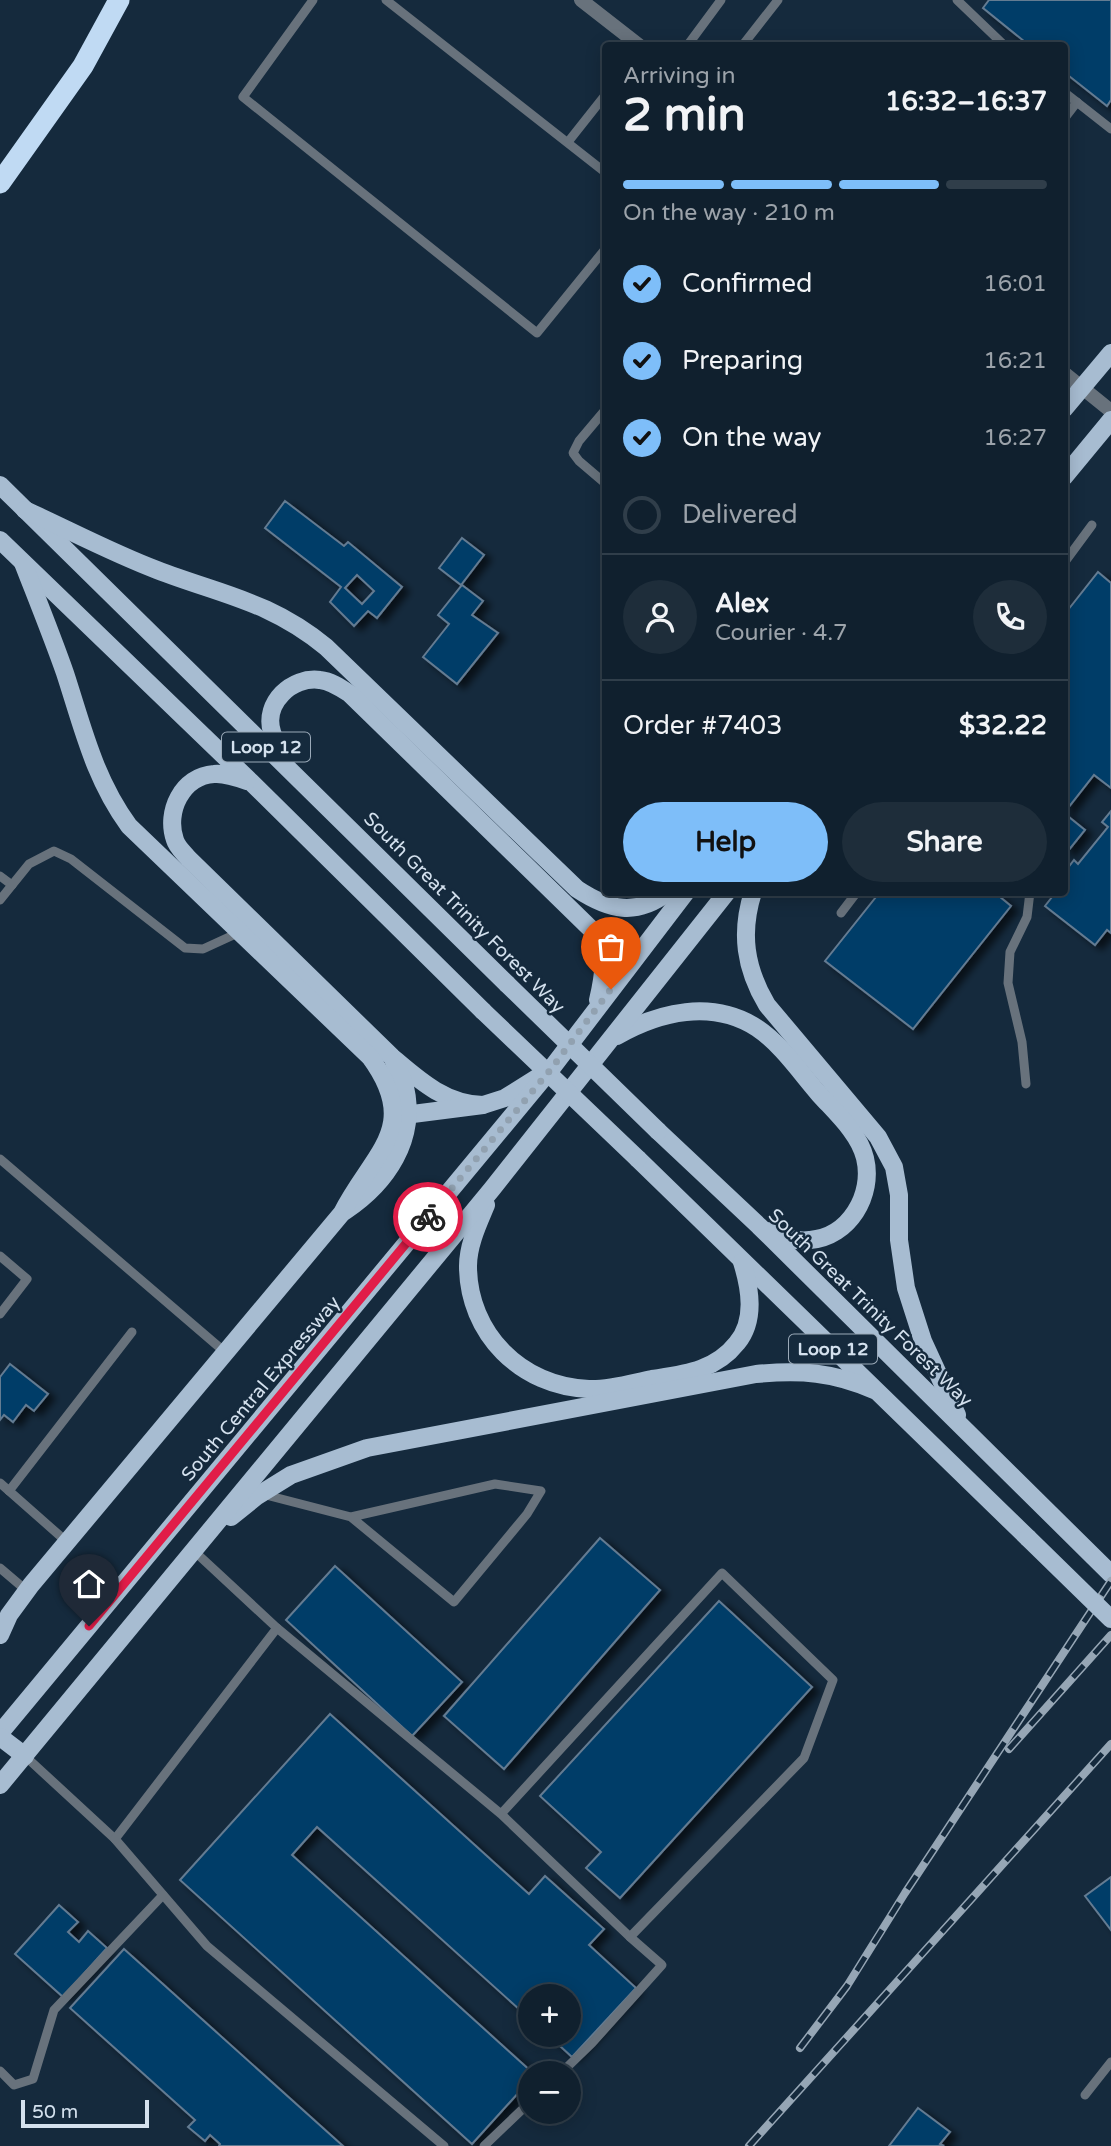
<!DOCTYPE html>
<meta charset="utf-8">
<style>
:root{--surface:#10202e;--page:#1e2d3a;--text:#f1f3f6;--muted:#9ca3aa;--line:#303e4a;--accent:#7ebef9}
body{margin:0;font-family:"Varela Round",sans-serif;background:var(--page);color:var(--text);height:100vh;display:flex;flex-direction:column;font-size:26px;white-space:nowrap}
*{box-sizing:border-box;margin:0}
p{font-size:23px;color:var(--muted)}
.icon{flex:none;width:38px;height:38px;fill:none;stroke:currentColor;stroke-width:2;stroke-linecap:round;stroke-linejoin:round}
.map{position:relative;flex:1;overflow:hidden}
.side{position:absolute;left:602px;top:42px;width:466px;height:854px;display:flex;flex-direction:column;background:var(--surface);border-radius:7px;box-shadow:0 4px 18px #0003,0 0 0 2px var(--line)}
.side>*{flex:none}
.buttons{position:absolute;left:518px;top:1984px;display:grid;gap:14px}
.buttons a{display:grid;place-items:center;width:63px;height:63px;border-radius:50%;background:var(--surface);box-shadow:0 4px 18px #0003,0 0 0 2px var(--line);font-size:35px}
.scale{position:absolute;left:21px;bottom:18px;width:128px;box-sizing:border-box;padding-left:7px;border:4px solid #d4e1ee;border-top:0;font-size:19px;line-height:24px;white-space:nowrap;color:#d4e1ee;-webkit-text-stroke:5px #152a3d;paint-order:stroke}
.pin{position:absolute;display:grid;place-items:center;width:60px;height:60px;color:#fff;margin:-72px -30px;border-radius:50% 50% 50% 0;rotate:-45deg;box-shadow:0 0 7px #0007}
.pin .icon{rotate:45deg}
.courier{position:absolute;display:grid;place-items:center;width:70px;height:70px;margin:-35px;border:5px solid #e11d48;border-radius:50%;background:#fff;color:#222;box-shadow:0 2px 9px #0007}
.summary em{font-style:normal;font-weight:800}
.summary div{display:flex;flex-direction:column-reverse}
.summary{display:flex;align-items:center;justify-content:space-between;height:119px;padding:0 21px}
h1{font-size:46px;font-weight:800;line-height:52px}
.bar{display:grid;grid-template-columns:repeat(4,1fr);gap:10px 7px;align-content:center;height:84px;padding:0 21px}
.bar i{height:9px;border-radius:5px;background:var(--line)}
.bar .current{background:var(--accent)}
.bar p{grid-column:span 4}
.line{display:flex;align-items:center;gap:18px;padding:0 21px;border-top:2px solid var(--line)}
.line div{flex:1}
.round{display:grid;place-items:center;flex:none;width:74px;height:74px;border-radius:37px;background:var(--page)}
ol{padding:0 21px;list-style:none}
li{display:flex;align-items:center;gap:21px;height:77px}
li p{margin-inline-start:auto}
li .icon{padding:7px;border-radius:50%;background:var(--accent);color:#111;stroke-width:4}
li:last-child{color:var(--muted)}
li i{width:38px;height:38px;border:4px solid var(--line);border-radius:50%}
.primary-button{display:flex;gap:14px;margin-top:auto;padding:14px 21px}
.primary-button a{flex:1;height:80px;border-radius:42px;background:var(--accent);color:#111;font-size:28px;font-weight:800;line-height:80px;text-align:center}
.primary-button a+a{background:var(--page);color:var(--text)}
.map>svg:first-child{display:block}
.building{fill:#013c67;stroke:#647b92;stroke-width:2;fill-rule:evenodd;filter:url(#shadow)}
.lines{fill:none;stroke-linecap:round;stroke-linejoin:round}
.lane{stroke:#68727c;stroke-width:9}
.street{stroke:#68727c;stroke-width:14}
.primary{stroke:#a7bcd1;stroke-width:18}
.highway{stroke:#c0daf3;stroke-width:21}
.rail-casing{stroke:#96a6b5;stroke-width:8}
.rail{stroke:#152a3d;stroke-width:5;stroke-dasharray:16;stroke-linecap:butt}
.primary-bridge{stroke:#a7bcd1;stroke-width:18}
.done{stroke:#91a1b0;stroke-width:7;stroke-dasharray:0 12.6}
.route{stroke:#e11d48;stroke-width:9}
.labels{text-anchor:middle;stroke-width:5;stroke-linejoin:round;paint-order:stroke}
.shield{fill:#152a3d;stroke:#9baab9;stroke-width:2}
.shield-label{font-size:18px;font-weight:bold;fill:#d4e1ee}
.street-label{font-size:19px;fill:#d4e1ee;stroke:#152a3d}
</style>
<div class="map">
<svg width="1111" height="2146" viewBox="0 0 1111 2146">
<defs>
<filter id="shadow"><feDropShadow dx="7" dy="4.5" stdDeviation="3.5" flood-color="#0009"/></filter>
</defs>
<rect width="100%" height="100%" fill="#152a3d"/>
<!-- building -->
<g class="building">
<polygon points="989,0 1111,0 1111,100 1107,106 1064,72 1064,46 1030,46 983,8"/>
<path d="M 285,501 L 344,546 L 348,542 L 402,587 L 377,618 L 368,611 L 354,626 L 330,602 L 341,587 L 265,528 ZM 357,575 L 374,591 L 362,604 L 345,588 Z"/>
<polygon points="462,538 484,555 461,585 439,568"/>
<polygon points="1098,572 1111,583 1111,788 1094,775 1064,813 1064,615"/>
<polygon points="462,585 483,601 472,615 498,633 457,684 423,657 449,624 438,615"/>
<polygon points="1111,811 1111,933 1107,930 1095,945 1045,906 1056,892 1064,892 1064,882 1068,877 1064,873 1074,860 1078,864 1108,827 1102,822"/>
<polygon points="1064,813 1085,830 1068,851 1064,848"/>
<polygon points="880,892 994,892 1011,906 913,1029 825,961"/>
<polygon points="10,1364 48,1394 34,1411 26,1405 13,1422 4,1415 0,1420 0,1377"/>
<polygon points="600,1538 660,1590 504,1769 444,1716"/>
<polygon points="335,1566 462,1682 412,1736 286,1620"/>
<polygon points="719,1601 812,1687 620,1898 586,1868 601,1852 540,1796"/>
<polygon points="330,1714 529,1894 545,1876 604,1929 589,1945 636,1988 572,2057 548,2035 569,2035 569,1997 530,1997 530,2019 317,1827 292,1855 534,2074 530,2074 530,2080 472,2144 180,1880"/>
<polygon points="1111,1877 1111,1930 1085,1896"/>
<polygon points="59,1905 78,1922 68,1932 79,1942 88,1931 107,1948 63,1997 15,1954"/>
<polygon points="124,1949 343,2146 219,2146 220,2144 210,2135 205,2141 188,2127 195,2120 70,2008"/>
<polygon points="918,2108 950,2132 940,2144 944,2146 889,2146"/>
</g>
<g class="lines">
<!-- lane -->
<g class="lane">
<polyline points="313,0 243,97 537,333 606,248"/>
<polyline points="386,0 606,173"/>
<polyline points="957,0 1005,46"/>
<polyline points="687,46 721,0"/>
<polyline points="742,46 778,0"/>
<polyline points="1064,92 1111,129"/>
<polyline points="1064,119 1077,102"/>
<polyline points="568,142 606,94"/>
<polyline points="606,409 579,441 573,453 579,461 606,484"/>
<polyline points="1064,563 1092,525"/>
<polyline points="0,876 12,885"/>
<polyline points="0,900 29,864 54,851 71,859 185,948 203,949 240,932"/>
<polyline points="841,913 857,892"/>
<polyline points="1026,1084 1022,1042 1008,983 1010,952 1027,917 1030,892"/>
<polyline points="0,1159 226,1353"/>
<polyline points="0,1256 27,1279 0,1314"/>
<polyline points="0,1483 67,1542"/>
<polyline points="9,1491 132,1332"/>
<polyline points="262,1494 351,1517 454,1602 527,1514 541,1491 495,1484 351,1517"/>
<polyline points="193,1550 277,1628 501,1814 722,1573 833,1680 804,1758 630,1937 501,1814"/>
<polyline points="0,1568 27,1591"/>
<polyline points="25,1756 115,1839 207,1946 444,2146"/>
<polyline points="115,1839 277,1628"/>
<polyline points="0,2071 14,2085 33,2079 54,2010 163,1895"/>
<polyline points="560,2074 592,2043 662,1965 630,1937"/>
<polyline points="1085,2095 1111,2062"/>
<polyline points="484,2146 530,2102"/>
</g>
<!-- street -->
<g class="street">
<polyline points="581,0 640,46"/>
<polyline points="1064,373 1111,411"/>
</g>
<!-- primary -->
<g class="primary">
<polyline points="1064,409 1111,353"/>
<polyline points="1064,477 1111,420"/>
<polyline points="0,485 507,984"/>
<path d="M 25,510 C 69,530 112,553 157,570 C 222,595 270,601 326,647 L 577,889 C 609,910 636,917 668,892"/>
<polyline points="0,540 251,782 483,1011"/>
<path d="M 285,756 C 281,749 274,740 272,732 C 263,703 292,676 320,680 C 331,681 341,688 350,694 L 595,933 C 607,956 604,975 598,1000"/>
<path d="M 247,781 C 236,777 225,773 214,774 C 182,776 165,812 175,840 C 177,847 184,853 188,858 L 392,1057 C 419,1080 445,1104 483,1105"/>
<path d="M 753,892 C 740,933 745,968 767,1005 L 878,1137 L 894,1167 L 899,1195 L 899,1240 L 906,1288 L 923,1341 L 957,1415"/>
<path d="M 617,1036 C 659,1012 712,999 757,1028 C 781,1044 800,1072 819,1094 C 835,1112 859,1133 865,1158 C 874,1195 849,1237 810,1240 C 795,1242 783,1237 770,1231"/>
<polyline points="397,1116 483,1105 505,1098 537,1078"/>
<polyline points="658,1131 759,1226 1111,1574"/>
<polyline points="638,1159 1028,1538"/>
<path d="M 486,1205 C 478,1224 468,1245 468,1266 C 468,1333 521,1387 589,1389 C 609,1390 632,1383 652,1379 C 684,1374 715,1371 737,1343 C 756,1320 750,1288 742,1262"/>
<path d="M 345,1211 C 387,1183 417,1139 405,1087 C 403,1078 398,1070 394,1062"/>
<path d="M 231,1517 L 257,1496 L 291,1475 L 367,1448 L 756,1374 C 801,1370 833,1372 874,1390"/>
<path d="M 0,1635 L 9,1615 L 31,1585 L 342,1213 C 373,1152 422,1128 370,1057 L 129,826 C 94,778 83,728 65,673 C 52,636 37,599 23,563"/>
<polyline points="0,1733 551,1069 686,892"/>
<polyline points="0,1737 25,1756"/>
<polyline points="0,1785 492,1189 727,892"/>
</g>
<!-- highway -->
<polyline class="highway" points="0,183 83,66 119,0"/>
<!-- rail casing -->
<g class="rail-casing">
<g id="rail">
<polyline points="1009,1749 1111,1635"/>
<polyline points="800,2048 847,1986 905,1893 1111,1581"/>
<polyline points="749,2146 1111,1744"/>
</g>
</g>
<!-- rail -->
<use href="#rail" class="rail"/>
<!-- primary-bridge -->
<g class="primary-bridge">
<polyline points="507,984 658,1131"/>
<polyline points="483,1011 638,1159"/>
<polyline points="1028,1538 1111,1619"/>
</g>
</g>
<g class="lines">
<!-- done -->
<polyline class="done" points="428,1217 551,1069 611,989"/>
<!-- route -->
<polyline class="route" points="89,1626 428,1217"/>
</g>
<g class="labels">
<!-- shield labels -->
<g class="shield">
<rect x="222" y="732.5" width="88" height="29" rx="5"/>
<rect x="789" y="1334.5" width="88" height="29" rx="5"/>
</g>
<g class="shield-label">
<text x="266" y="753">Loop 12</text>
<text x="833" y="1355">Loop 12</text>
</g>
<!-- street labels -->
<g class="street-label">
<text transform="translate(465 912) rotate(45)" y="7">South Great Trinity Forest Way</text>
<text transform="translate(871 1307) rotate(44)" y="7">South Great Trinity Forest Way</text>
<text transform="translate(260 1388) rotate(-50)" y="7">South Central Expressway</text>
</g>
</g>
</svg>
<div class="buttons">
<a>+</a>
<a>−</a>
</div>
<div class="scale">50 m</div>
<div class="pin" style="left:611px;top:989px;background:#ea580c"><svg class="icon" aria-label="bag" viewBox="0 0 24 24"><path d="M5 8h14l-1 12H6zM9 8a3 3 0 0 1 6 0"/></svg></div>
<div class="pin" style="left:89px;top:1626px;background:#1f2937"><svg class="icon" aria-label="home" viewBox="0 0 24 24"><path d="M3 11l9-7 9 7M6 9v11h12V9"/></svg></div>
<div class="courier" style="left:428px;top:1217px"><svg class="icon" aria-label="bike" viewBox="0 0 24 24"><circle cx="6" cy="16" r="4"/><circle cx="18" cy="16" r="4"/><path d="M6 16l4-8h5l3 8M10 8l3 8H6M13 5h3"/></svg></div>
<section class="side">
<div class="summary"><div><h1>2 min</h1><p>Arriving in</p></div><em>16:32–16:37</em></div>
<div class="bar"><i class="current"></i><i class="current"></i><i class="current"></i><i></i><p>On the way · 210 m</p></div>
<ol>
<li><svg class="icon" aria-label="check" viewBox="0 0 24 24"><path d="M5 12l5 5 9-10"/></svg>Confirmed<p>16:01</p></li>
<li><svg class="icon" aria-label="check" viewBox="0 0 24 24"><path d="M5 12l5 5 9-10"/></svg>Preparing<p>16:21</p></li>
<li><svg class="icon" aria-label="check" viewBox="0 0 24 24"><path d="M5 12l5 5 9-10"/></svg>On the way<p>16:27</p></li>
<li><i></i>Delivered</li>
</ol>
<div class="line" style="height:126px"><a class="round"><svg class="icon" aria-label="person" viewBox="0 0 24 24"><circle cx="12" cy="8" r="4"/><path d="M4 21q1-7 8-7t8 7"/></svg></a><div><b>Alex</b><p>Courier · 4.7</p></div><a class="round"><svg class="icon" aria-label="phone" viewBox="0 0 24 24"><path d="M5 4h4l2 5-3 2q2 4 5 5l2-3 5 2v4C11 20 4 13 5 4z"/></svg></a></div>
<div class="line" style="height:91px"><div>Order #7403</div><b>$32.22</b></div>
<div class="primary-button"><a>Help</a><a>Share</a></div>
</section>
</div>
